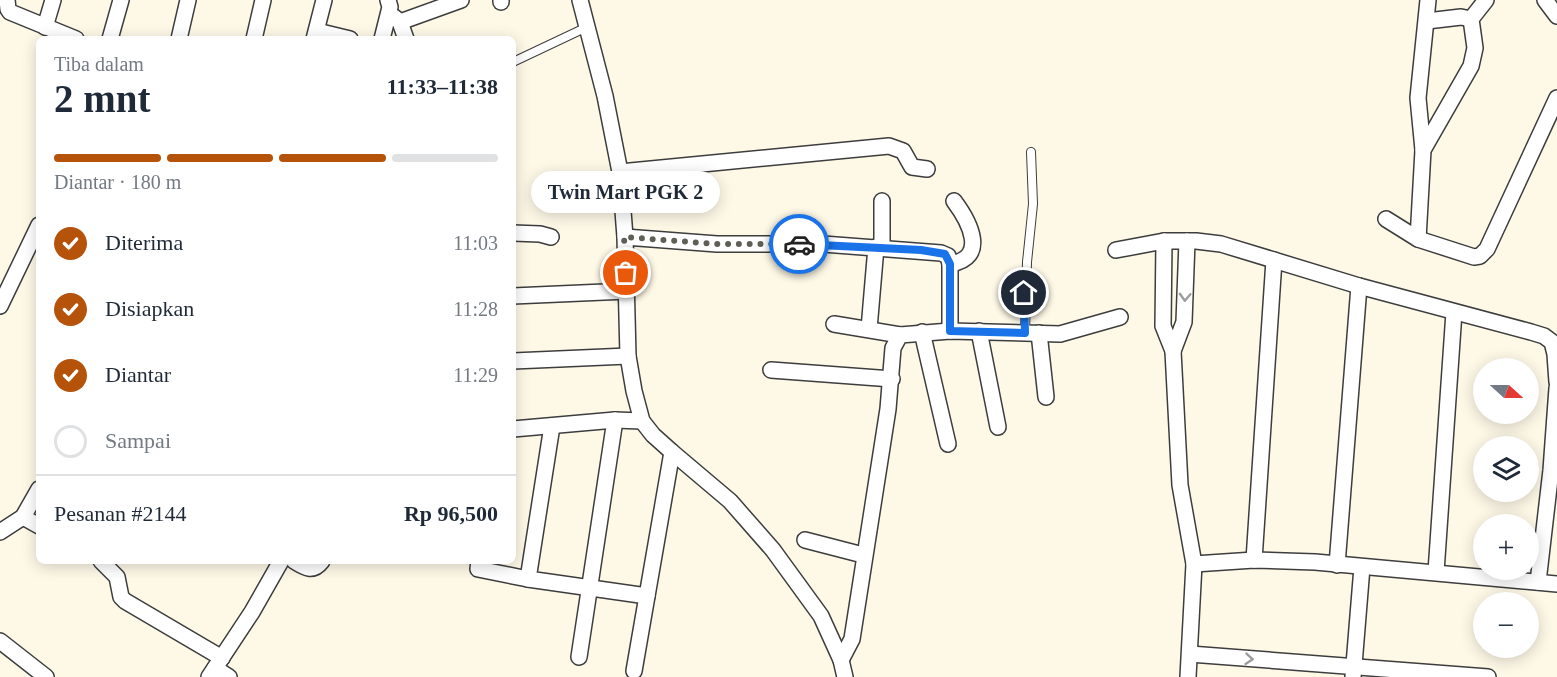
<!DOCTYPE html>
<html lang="id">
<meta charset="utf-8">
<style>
:root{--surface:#fff;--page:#f2f2f3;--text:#1f2937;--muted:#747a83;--line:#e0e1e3;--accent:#b45309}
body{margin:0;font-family:Georgia,serif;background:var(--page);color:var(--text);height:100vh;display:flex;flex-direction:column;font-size:22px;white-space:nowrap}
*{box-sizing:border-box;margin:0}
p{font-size:20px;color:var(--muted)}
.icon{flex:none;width:33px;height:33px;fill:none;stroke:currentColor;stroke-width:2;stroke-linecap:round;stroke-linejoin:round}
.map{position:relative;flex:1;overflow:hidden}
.sheet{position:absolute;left:36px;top:36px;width:480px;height:528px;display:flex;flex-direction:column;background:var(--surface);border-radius:9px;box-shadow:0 3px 15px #0003}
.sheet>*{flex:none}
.needle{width:39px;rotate:111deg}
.controls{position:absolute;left:1473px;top:358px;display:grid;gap:12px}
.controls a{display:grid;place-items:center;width:66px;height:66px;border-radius:50%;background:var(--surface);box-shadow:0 3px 15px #0003;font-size:30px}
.pin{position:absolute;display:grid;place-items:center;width:51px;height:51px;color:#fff;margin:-26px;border:3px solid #fff;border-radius:50%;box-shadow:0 2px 6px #0007}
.courier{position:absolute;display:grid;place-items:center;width:60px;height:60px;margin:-30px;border:4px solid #1a73e8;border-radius:50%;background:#fff;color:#222;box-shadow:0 2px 8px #0007}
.bubble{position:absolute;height:42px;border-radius:21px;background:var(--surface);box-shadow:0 3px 15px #0003;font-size:20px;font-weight:600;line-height:42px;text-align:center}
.headline em{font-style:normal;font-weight:600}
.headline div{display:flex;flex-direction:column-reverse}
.headline{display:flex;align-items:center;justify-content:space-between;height:102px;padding:0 18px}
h1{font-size:39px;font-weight:600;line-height:45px}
.bar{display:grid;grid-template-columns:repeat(4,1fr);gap:9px 6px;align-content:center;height:72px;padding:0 18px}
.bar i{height:8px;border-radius:4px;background:var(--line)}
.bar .active{background:var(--accent)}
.bar p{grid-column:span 4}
.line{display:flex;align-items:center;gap:15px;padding:0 18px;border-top:2px solid var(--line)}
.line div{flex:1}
ol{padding:0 18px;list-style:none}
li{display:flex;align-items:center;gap:18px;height:66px}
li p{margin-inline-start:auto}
li .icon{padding:6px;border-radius:50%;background:var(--accent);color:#fff;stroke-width:4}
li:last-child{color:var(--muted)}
li i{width:33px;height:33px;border:3px solid var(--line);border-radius:50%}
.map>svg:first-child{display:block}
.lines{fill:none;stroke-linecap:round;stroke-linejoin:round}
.service-casing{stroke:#3d3d3d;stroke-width:10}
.minor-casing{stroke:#3d3d3d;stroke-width:18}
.service{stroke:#fff;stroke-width:8}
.minor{stroke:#fff;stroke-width:15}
.oneway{stroke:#9d9d9d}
.done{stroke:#5f5e57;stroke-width:6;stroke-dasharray:0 10.8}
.route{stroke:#1a73e8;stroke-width:8}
</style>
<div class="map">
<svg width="1557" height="677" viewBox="0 0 1557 677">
<rect width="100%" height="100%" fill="#fef9e7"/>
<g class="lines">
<!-- service casing -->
<g class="service-casing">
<g id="service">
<polyline points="513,62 587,27"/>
<polyline points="1025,333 1027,262 1033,204 1031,152"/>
</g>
</g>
<!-- minor casing -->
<g class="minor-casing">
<g id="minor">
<polyline points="7,0 8,9 10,12 76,39"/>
<polyline points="501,0 501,2"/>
<polyline points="580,0 605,96 620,172 625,237 628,356 634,391 642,421 653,435 672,452 730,501 773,550 821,616 841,660 845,677"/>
<polyline points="1545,0 1557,16"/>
<polyline points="394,17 400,22 406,39"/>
<polyline points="1427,21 1461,17 1471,19"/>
<polyline points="400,22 461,0"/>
<polyline points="45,27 53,0"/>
<polyline points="317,31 350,39"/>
<polyline points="110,39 121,0"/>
<polyline points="179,39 188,0"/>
<polyline points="254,39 263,0"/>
<polyline points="314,39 324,0"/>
<polyline points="382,39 390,7 388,0"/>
<polyline points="1423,150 1418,98 1428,0"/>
<polyline points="620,172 889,146 903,151 912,167 927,169"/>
<polyline points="1386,219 1418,239 1474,257 1480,256 1487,249 1557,98"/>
<polyline points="513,233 540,234 551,237"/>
<polyline points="625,237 717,244 823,244 941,253 948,256 950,264 950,331"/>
<polyline points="1418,239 1423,150 1471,66 1475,48 1471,19 1486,0"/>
<polyline points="1164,241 1163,326 1173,351 1180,485 1194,564 1188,677"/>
<polyline points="882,248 882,201"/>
<polyline points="1116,250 1164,241 1196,241 1221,244 1359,286 1531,332 1544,336 1552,342 1555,354 1557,382"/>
<path d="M 950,264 C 989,258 969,221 954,201"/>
<polyline points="513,296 627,291"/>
<polyline points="0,306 39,225"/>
<polyline points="834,324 900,335"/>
<polyline points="869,329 876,247"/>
<polyline points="979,331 998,427"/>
<polyline points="922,332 948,444"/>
<polyline points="1039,333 1046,397"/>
<polyline points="1173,351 1184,322 1187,241"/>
<polyline points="513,361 628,356"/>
<polyline points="771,370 892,379"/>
<polyline points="552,426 528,579 647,596"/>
<polyline points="513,429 615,420 642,421"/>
<polyline points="23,517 39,526"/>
<polyline points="0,532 23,517 39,489"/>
<polyline points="805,540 863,555"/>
<polyline points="1254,560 1274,260"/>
<polyline points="101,561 117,577 121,597 125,601 222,658"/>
<path d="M 294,561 C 305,568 313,573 322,561"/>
<polyline points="479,561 478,569 528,579"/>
<polyline points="1194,564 1254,560 1315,562 1557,584"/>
<polyline points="1337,565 1359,286"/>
<polyline points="1436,572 1454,312"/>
<polyline points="1538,582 1551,470 1557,388"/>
<polyline points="0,641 46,677"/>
<polyline points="1190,654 1488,677"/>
<polyline points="579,657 615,420"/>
<polyline points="841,660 852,639 888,409 893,348 900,335 950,331 1060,334 1120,317"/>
<polyline points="215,668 229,677"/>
<polyline points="634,671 672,452"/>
<polyline points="209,677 252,612 281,561"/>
<polyline points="1353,677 1362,567"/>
</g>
</g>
<!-- service -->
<use href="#service" class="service"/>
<!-- minor -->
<use href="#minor" class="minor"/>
</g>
<!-- one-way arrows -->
<defs><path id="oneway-chevron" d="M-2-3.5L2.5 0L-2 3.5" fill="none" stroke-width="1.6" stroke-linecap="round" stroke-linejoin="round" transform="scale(1.5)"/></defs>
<g class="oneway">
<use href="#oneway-chevron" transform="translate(1185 297) rotate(92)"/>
<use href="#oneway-chevron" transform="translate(1249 659) rotate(5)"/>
</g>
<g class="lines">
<!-- done -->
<polyline class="done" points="626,273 624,237 717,244 799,244"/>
<!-- route -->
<polyline class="route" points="799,244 921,250 945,254 950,264 950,331 1025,333 1024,293"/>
</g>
</svg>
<div class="controls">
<a><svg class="needle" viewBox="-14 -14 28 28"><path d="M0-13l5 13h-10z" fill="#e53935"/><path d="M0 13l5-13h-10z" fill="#747a83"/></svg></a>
<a><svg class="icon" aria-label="layers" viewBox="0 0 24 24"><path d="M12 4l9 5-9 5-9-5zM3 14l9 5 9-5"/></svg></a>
<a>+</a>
<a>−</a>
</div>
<div class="pin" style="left:626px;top:273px;background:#ea580c"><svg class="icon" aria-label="bag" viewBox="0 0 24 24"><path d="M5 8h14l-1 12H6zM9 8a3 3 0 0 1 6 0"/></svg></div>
<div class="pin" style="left:1024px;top:293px;background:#1f2937"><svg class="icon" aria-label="home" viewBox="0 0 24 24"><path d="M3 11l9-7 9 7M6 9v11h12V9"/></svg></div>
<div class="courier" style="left:799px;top:244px"><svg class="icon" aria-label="car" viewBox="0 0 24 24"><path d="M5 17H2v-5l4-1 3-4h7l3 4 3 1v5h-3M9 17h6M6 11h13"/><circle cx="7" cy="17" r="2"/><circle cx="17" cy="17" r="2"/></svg></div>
<div class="bubble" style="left:531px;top:171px;width:189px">Twin Mart PGK 2</div>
<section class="sheet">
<div class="headline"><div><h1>2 mnt</h1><p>Tiba dalam</p></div><em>11:33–11:38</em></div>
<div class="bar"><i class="active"></i><i class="active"></i><i class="active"></i><i></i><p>Diantar · 180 m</p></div>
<ol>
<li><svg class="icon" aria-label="check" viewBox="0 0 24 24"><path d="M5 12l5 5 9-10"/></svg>Diterima<p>11:03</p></li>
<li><svg class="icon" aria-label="check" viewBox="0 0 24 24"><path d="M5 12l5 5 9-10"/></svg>Disiapkan<p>11:28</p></li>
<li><svg class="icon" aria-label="check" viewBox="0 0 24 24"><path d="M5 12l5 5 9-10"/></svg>Diantar<p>11:29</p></li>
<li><i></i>Sampai</li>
</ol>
<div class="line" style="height:78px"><div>Pesanan #2144</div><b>Rp 96,500</b></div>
</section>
</div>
